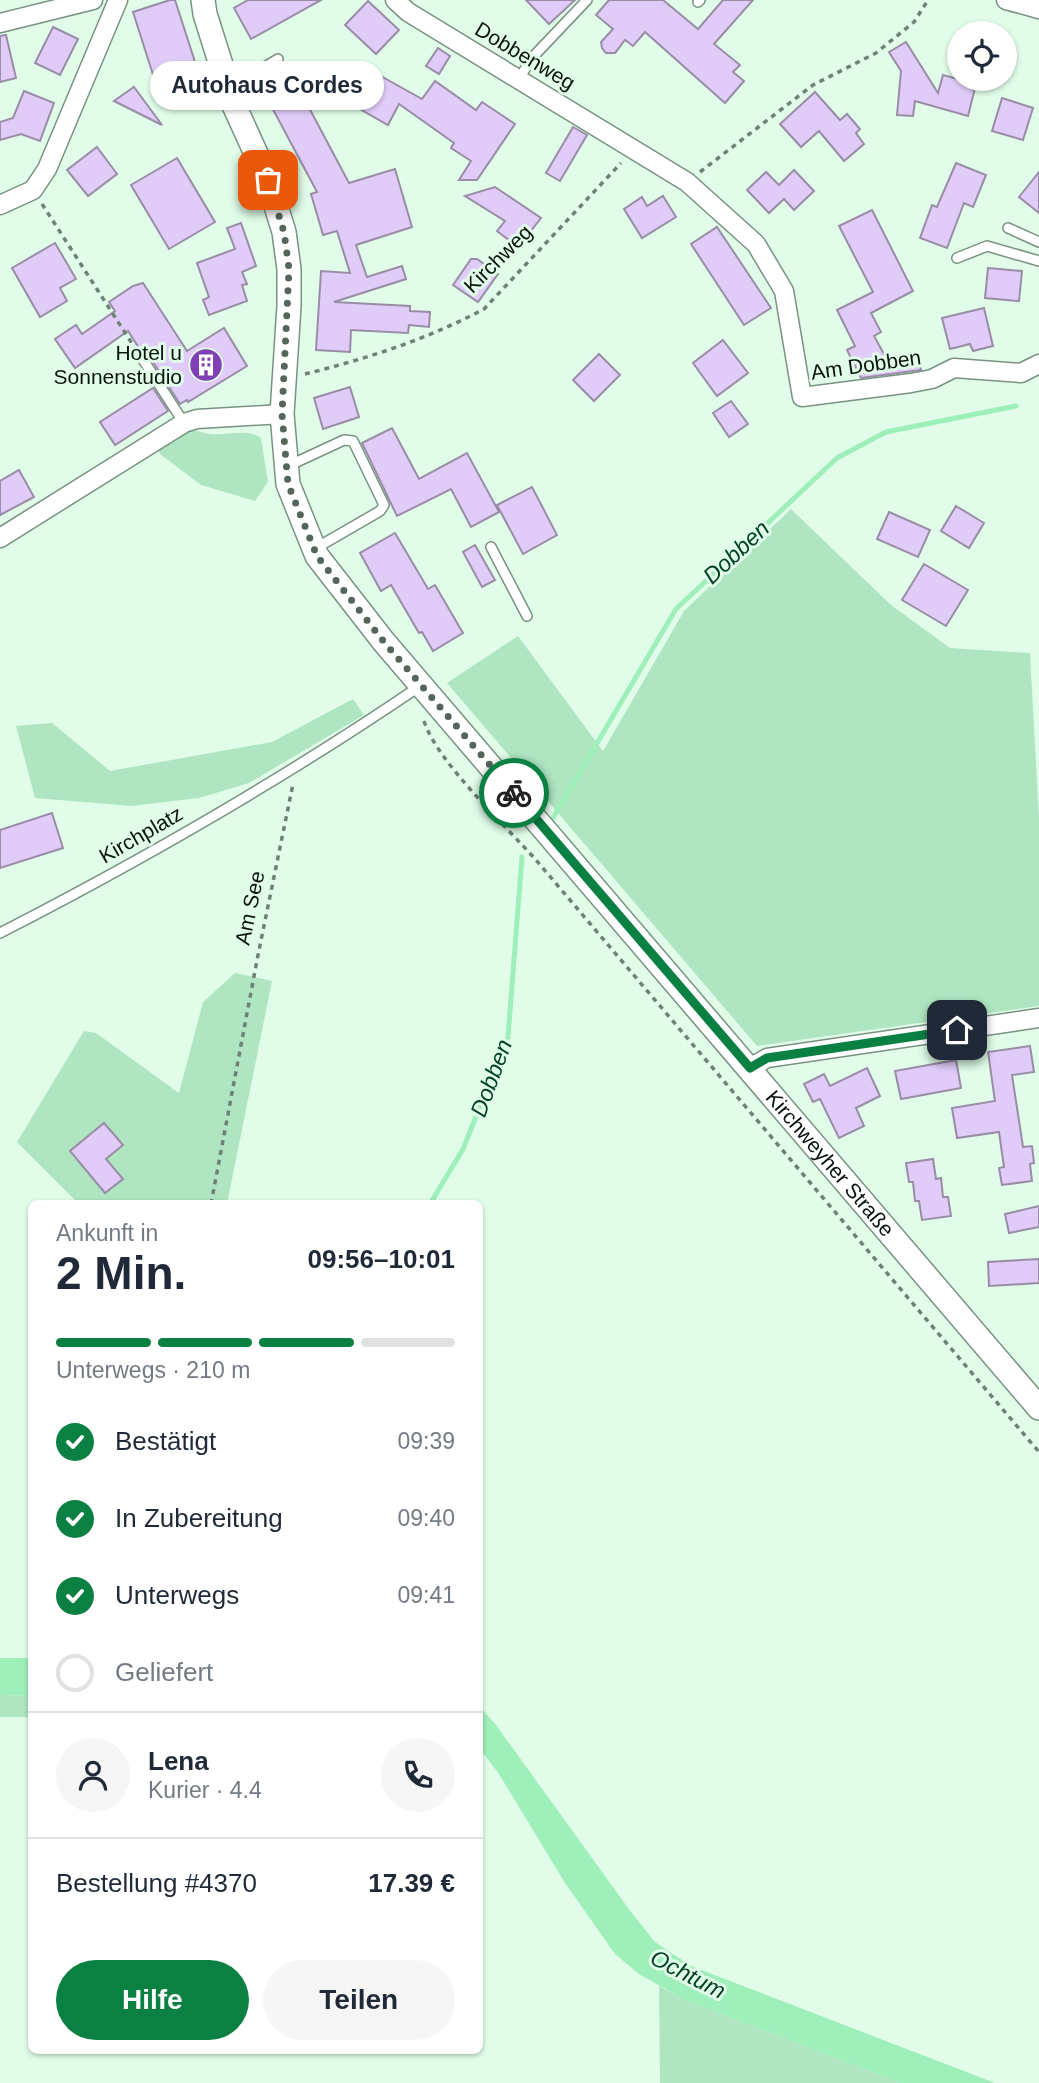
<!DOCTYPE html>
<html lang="de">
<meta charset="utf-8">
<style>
:root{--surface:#fff;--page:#f6f6f7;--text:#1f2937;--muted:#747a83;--line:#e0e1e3;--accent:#0b8043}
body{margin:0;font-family:Helvetica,sans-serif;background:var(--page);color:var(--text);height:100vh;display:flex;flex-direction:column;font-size:26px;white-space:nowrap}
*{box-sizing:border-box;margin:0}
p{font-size:23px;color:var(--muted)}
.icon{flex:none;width:38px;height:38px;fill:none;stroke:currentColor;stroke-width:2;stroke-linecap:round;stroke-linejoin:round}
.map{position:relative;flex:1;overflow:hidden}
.drawer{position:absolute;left:28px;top:1200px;width:455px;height:854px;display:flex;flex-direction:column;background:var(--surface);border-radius:10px;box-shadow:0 2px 5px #0004}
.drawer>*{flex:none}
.buttons{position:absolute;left:947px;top:21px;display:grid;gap:14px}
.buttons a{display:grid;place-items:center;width:70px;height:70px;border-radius:50%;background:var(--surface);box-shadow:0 2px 5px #0004;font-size:35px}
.pin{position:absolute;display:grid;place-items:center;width:60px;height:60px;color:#fff;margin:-30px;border-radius:14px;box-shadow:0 4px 10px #0006}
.courier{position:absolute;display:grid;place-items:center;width:70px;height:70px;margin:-35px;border:5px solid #0b8043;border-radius:50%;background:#fff;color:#222;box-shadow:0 2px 9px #0007}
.bubble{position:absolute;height:49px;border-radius:24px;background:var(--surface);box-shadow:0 2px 5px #0004;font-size:23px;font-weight:800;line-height:49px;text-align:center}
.summary em{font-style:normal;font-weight:800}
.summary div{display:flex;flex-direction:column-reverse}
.summary{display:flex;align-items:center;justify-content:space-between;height:119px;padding:0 28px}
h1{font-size:46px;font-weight:800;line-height:52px}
.bar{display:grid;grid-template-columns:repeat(4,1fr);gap:10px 7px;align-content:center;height:84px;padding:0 28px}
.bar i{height:9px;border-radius:5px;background:var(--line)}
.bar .on{background:var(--accent)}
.bar p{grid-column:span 4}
.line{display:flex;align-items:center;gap:18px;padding:0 28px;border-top:2px solid var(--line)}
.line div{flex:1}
.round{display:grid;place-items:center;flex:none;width:74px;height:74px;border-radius:37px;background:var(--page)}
ol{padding:0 28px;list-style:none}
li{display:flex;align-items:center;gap:21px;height:77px}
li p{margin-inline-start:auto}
li .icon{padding:7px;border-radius:50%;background:var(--accent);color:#fff;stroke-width:4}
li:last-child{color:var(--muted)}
li i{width:38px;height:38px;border:4px solid var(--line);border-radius:50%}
.cta{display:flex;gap:14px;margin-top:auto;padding:14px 28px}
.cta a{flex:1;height:80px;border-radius:42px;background:var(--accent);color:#fff;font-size:28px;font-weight:800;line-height:80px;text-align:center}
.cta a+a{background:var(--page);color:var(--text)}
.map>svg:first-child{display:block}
.green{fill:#afe6c1}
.water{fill:#9eefba}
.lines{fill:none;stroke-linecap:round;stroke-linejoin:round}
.stream{stroke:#9eefba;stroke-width:5}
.building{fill:#e1ccf9;stroke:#998da6;stroke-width:2}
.lane-casing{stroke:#799281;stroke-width:12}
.street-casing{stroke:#799281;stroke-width:21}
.secondary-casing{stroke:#799281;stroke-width:26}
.path{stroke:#6f8175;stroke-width:3.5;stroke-dasharray:5 5;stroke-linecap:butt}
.lane{stroke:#fff;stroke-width:9}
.street{stroke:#fff;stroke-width:18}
.secondary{stroke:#fff;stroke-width:23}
.done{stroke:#55655a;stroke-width:7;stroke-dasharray:0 12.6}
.route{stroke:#0b8043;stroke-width:9}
.labels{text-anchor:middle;stroke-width:6;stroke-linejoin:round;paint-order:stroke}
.street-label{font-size:21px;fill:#0a130d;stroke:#e1fde9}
.poi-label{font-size:21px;fill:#0a130d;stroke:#e1fde9;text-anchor:end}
.water-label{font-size:23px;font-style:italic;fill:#004223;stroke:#e1fde9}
</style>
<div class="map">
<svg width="1039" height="2083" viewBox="0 0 1039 2083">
<rect width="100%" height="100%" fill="#e1fde9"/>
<!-- green -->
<g class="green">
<path d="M 188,428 C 195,430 203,433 210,434 C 227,436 247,428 261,438 L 268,482 L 255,501 L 201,485 L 160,454 L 158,449 Z"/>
<polygon points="791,509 891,605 950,648 1030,653 1039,819 1039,1006 757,1046 447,683 518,636 603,751 684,611"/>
<polygon points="353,699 364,715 249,783 199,798 131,806 35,798 16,726 52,723 110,771 272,742"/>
<polygon points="235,973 272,981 227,1204 79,1204 17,1142 84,1031 96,1033 179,1093 203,1002"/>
<polygon points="0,1695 31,1696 31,1717 0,1717"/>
<polygon points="659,1986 683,1999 901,2083 660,2083"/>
</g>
<!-- water -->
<g class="water">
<polygon points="0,1658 31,1658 31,1696 0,1695"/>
<polygon points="480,1707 496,1725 631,1912 655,1942 691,1966 995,2083 901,2083 683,1999 639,1974 615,1954 565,1883 499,1774 480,1749"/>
</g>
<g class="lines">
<!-- stream -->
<g class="stream">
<polyline points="553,818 676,609 837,458 886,432 1016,406"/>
<polyline points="430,1204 463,1149 508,1037 522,857"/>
</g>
</g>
<!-- building -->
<g class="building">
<polygon points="170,0 175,0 197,68 155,81 133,12"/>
<polygon points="248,0 321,0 251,39 234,8"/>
<polygon points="526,0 575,0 549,24"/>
<polygon points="609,0 663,0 698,29 723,0 753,0 714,44 740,65 733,72 744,81 725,103 645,32 633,46 625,40 615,53 606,53 602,48 601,42 613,29 596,15"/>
<polygon points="368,1 399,30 376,54 345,25"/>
<polygon points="53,27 78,39 60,75 35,63"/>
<polygon points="6,35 16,78 0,82 0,36"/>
<polygon points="906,42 938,93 943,75 976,84 968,116 915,101 913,116 897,115 901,71 889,52"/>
<polygon points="438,48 450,56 439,74 426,66"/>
<polygon points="289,70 349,183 395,169 412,227 356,245 367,277 402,266 406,279 334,302 410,306 410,311 430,312 429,327 409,325 408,333 351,330 350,352 316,350 321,271 350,273 337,231 323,235 311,194 317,192 260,85"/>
<polygon points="379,75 422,99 435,81 476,110 482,102 515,124 477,180 459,180 471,161 451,148 454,143 399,104 388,125 360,109"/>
<polygon points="134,87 162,125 114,101"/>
<polygon points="24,91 54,103 40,141 21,134 0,140 0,122 13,118"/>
<polygon points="815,92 840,120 847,114 860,129 856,133 864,144 844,161 819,131 801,147 780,124"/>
<polygon points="1002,98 1033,108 1023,140 992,131"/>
<polygon points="573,127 587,135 560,181 546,173"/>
<polygon points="97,147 117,174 88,196 67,170"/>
<polygon points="177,158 215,222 169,249 131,185"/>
<polygon points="956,163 986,175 973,207 964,203 947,248 920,238 932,205 937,207"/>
<polygon points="794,170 814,191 794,210 784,199 769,213 747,190 766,172 779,185"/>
<polygon points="1039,172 1039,213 1019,197"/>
<polygon points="495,187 541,218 518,247 497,231 505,221 465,196"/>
<polygon points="663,196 676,217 642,238 624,209 642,197 647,206"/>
<polygon points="872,210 913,291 871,313 881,332 874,336 889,363 918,357 921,370 861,378 847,350 855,346 837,310 873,292 839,226"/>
<polygon points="241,223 256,266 242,272 247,284 242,285 247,301 209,315 203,300 209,297 197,263 235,249 227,228"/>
<polygon points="717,227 771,308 744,325 691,244"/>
<polygon points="55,243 76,279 60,288 67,301 40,317 12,268"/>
<polygon points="471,259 477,259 498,274 478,302 453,285"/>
<polygon points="988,268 1022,271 1019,301 985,298"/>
<polygon points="143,283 187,351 224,328 247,366 188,402 187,400 180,404 146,351 139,348 128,331 75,368 55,339 76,325 82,334 115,311 109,302 133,286"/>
<polygon points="984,308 993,346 973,351 970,344 950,349 942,318"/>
<polygon points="723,340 748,373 717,396 693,363"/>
<polygon points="599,354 620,375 594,401 573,380"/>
<polygon points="350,387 359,417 323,429 314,398"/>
<polygon points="153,388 168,411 115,445 100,422"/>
<polygon points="731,401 748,424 729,437 713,413"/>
<polygon points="392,428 419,479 467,453 499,512 471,527 451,489 397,516 362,443"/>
<polygon points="19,470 34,497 0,515 0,481"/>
<polygon points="532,487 557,535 523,554 497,505"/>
<polygon points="956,506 984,523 969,548 941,531"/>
<polygon points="889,512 930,530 918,557 877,539"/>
<polygon points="395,533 428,589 435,585 463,633 433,651 422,632 419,633 391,585 381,591 360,553"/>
<polygon points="475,545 495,580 482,587 463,552"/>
<polygon points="924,564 968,590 946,626 902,600"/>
<polygon points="52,813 63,848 0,868 0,830"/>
<polygon points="1030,1046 1034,1072 1012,1075 1023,1147 1032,1146 1034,1163 1030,1164 1032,1181 1002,1185 999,1168 1004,1167 999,1132 957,1138 952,1108 995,1101 988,1052"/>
<polygon points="956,1060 961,1088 901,1099 895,1071"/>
<polygon points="867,1068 880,1096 856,1108 864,1126 839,1138 820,1099 813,1102 804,1084 824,1074 830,1086"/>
<polygon points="104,1123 123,1145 106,1159 123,1179 105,1193 70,1151"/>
<polygon points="933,1159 936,1179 941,1178 943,1197 948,1197 951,1216 922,1220 919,1201 915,1201 913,1182 909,1182 906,1163"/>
<polygon points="1039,1206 1039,1227 1009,1233 1005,1214"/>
<polygon points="1039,1259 1039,1283 989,1286 988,1262"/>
</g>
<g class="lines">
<!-- lane casing -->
<g class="lane-casing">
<g id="lane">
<polyline points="698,2 700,0"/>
<polyline points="519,79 531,59 587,0"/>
<polyline points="229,83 243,80 278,59"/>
<polyline points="1008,228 1039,242"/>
<polyline points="957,258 987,246 1039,261"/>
<polyline points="140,355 184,423"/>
<polyline points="288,466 344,440 353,441 384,505 380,511 316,548"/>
<polyline points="491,547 527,616"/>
<path d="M 0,933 C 142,860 288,776 420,686"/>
</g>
</g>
<!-- street casing -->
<g class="street-casing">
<g id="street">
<polyline points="395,0 408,12 687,182 756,244 784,291 802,397 911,383 932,379 954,368 1021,373 1039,364"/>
<polyline points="1006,0 1039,9"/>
<polyline points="0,23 93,0"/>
<polyline points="0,205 33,190 47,169 118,0"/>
<polyline points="0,538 184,423 197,419 282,414"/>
<polyline points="750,1068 767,1058 1039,1018"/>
</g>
</g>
<!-- secondary casing -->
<g class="secondary-casing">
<g id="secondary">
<path id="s1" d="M 203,0 L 205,14 L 233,103 L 268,180 L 284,232 L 289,269 L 289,306 L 282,414 L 288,484 L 317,556 L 384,642 L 1039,1408"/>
</g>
</g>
<!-- path -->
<g class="path">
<polyline points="700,172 813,85 876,53 914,22 928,0"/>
<polyline points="42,204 133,345"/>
<path d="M 305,374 C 366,359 428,339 484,309 L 621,163"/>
<path d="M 424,721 C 437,762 506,826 536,860 L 1039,1452"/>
<polyline points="211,1204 258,955 293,784"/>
</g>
<!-- lane -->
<use href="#lane" class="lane"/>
<!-- street -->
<use href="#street" class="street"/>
<!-- secondary -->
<use href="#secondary" class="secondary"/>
</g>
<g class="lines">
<!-- done -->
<polyline class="done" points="268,180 284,232 289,269 282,414 288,484 317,556 384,642 514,793"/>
<!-- route -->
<polyline class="route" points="514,793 750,1068 767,1058 957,1030"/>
</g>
<!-- icons -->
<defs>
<g id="building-disc" transform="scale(1.75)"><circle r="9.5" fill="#803fb3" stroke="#e1fde9"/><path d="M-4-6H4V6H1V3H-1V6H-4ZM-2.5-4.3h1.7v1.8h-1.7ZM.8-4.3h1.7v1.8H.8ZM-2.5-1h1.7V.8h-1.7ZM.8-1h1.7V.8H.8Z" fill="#fff"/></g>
</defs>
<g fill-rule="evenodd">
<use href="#building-disc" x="206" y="365"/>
</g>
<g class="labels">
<!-- street labels -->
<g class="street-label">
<text transform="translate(525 56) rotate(31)" y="7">Dobbenweg</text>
<text transform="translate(498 259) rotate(-45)" y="7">Kirchweg</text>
<text transform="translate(866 365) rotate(-8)" y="7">Am Dobben</text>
<text transform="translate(141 835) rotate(-30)" y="7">Kirchplatz</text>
<text transform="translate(250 908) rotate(-78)" y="7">Am See</text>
<text dy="7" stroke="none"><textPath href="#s1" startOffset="1372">Kirchweyher Straße</textPath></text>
</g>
<!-- poi labels -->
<g class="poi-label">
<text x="182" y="360">Hotel u<tspan x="182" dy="24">Sonnenstudio</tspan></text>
</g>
<!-- water labels -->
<g class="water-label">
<text transform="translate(736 552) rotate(-43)" y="8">Dobben</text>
<text transform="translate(491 1078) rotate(-70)" y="8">Dobben</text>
<text transform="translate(688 1974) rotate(27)" y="8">Ochtum</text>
</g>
</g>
</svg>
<div class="buttons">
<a><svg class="icon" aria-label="locate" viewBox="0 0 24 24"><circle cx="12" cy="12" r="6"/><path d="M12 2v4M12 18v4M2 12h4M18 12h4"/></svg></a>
</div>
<div class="pin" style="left:268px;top:180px;background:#ea580c"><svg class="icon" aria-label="bag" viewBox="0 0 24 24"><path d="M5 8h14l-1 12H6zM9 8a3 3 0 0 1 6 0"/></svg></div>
<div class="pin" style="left:957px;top:1030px;background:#1f2937"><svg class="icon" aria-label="home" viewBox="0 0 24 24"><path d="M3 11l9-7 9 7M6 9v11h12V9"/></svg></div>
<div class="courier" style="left:514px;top:793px"><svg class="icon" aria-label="bike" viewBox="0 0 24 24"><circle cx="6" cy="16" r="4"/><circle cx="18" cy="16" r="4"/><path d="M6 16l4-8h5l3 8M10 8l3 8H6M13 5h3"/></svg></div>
<div class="bubble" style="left:150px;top:61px;width:234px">Autohaus Cordes</div>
<section class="drawer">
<div class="summary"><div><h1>2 Min.</h1><p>Ankunft in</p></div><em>09:56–10:01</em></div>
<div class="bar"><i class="on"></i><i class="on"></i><i class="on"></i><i></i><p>Unterwegs · 210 m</p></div>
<ol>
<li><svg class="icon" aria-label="check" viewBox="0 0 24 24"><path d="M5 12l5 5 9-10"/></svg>Bestätigt<p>09:39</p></li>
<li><svg class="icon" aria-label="check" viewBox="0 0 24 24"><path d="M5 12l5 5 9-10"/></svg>In Zubereitung<p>09:40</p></li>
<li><svg class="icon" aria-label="check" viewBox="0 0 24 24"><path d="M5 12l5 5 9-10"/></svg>Unterwegs<p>09:41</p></li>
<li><i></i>Geliefert</li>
</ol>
<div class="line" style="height:126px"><a class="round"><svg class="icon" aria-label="person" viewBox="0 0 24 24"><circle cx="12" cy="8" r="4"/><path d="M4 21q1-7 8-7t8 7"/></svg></a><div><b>Lena</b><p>Kurier · 4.4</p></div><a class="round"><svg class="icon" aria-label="phone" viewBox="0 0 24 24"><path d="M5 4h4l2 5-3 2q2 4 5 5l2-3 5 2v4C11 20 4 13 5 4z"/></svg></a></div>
<div class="line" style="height:91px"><div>Bestellung #4370</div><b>17.39 €</b></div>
<div class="cta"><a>Hilfe</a><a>Teilen</a></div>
</section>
</div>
